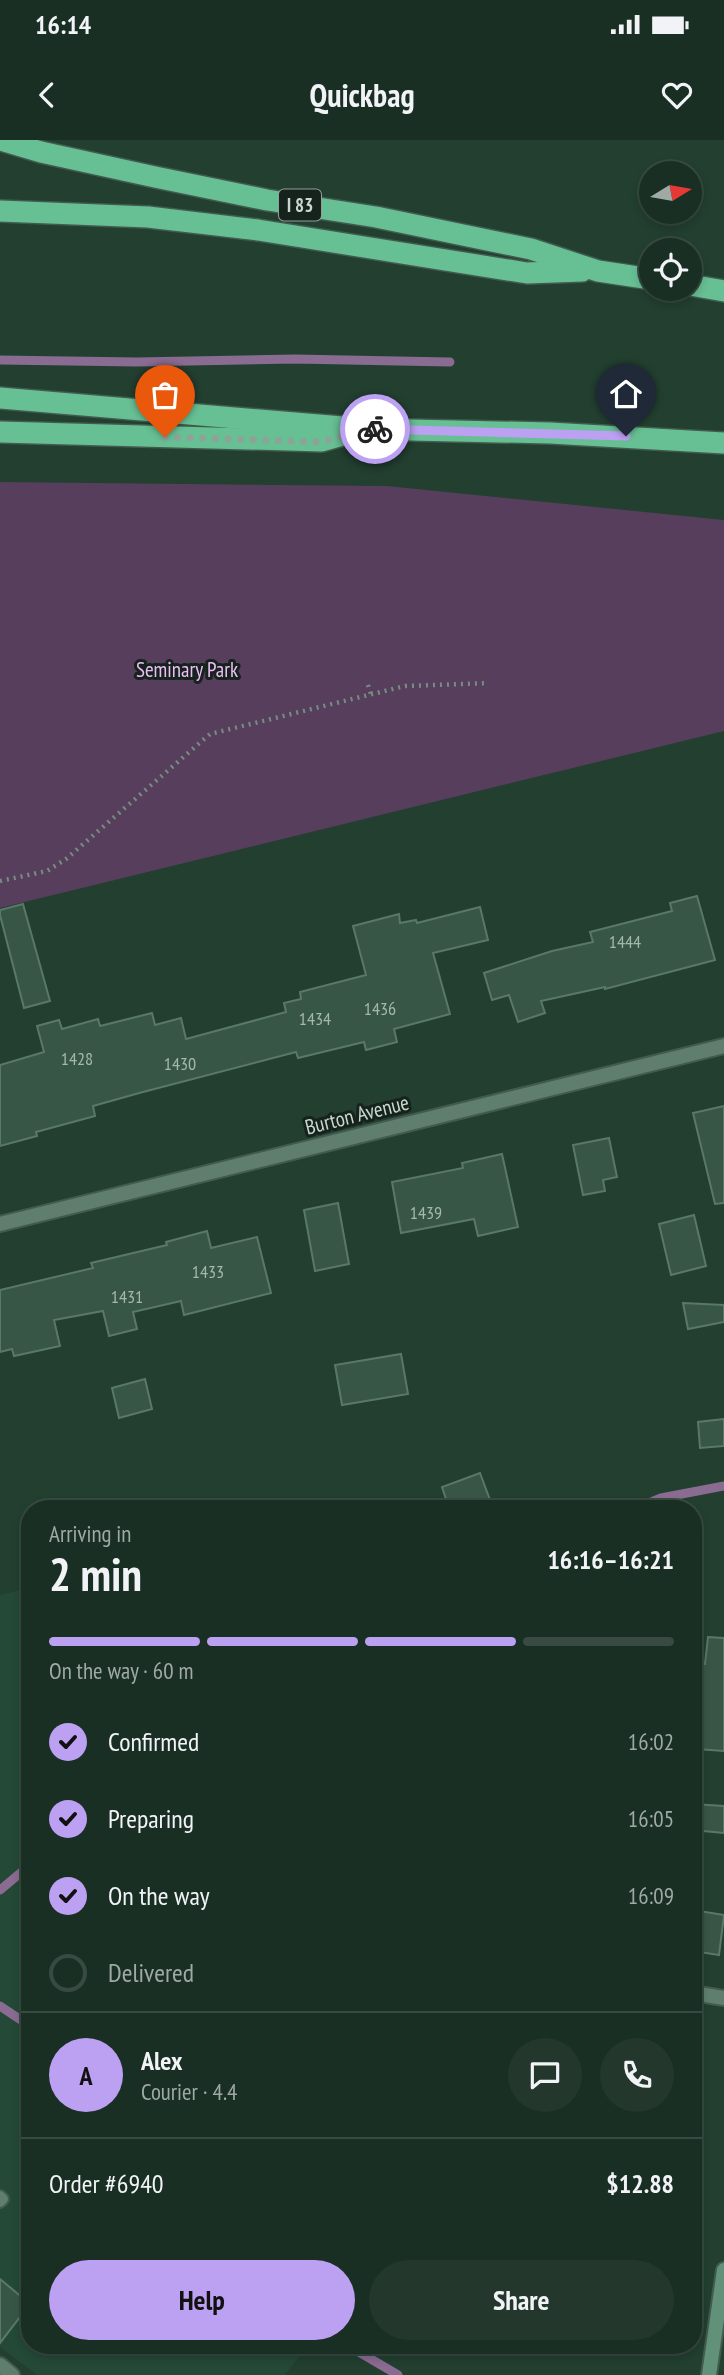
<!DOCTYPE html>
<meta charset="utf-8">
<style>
:root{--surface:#1a2f24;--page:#23372c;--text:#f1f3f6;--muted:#9fa9a6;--line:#384a41;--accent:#bca0f2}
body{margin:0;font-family:"PT Sans Narrow",sans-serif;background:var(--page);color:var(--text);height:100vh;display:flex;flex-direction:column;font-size:26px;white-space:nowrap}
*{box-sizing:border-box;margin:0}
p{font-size:23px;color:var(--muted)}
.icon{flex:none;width:38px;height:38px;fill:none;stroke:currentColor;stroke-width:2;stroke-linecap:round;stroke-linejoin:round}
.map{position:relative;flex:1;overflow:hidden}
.details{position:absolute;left:21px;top:1360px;width:681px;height:854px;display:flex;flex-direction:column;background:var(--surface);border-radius:28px;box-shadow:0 4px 10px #0003,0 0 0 2px var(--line)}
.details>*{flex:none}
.needle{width:46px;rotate:79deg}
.controls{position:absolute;left:639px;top:21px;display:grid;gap:14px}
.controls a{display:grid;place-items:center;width:63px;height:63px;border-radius:50%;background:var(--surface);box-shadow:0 4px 10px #0003,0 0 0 2px var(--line);font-size:35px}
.pin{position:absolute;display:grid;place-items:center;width:60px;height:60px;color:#fff;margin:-72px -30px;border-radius:50% 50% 50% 0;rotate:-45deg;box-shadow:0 0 7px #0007}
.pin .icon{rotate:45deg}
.courier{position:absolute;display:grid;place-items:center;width:70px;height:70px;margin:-35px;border:5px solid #bca0f2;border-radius:50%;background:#fff;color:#222;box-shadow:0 2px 9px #0007}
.overview em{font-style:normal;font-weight:700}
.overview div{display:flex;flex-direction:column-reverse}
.overview{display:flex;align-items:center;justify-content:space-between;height:119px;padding:0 28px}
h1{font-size:46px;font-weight:700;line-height:52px}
.bar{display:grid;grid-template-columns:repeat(4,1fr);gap:10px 7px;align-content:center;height:84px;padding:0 28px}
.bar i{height:9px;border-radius:5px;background:var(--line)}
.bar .selected{background:var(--accent)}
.bar p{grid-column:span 4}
.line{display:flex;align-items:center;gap:18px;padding:0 28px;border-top:2px solid var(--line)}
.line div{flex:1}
.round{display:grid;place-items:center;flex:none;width:74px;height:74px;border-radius:37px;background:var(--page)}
ol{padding:0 28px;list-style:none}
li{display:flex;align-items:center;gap:21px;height:77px}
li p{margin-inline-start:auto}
li .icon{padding:7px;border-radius:50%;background:var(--accent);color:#111;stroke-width:4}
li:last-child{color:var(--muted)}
li i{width:38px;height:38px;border:4px solid var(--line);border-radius:50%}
.action{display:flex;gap:14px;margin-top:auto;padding:14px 28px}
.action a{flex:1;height:80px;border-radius:42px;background:var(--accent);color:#111;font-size:28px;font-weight:700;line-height:80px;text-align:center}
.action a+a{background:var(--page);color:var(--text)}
.status{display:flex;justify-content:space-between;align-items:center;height:49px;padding:0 35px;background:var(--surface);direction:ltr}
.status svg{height:19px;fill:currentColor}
header{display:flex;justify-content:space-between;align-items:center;height:91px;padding:0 28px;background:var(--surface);font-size:32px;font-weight:700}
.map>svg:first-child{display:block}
.built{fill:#244937}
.green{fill:#573e5d}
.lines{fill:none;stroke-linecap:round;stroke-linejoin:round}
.stream{stroke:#8a6b91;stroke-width:9}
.building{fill:#385646;stroke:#5a7868;stroke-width:2}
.service-casing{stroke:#425b4f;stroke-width:14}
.minor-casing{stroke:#425b4f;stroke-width:18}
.secondary-casing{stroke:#425b4f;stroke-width:18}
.motorway-casing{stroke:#425b4f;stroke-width:24}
.path{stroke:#768d81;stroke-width:4.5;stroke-dasharray:2 5;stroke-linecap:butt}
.service{stroke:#5f7e6d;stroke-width:10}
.minor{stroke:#5f7e6d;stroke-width:14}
.secondary{stroke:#619279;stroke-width:14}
.motorway{stroke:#67bf94;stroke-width:21}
.done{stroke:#8ea297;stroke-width:7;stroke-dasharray:0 12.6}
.route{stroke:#bca0f2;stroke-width:9}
.labels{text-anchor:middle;stroke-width:6;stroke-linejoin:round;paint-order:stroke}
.number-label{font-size:18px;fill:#a4b8ad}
.shield{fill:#16221c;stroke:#93a199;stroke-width:2}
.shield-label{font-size:19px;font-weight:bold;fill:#c8d8cf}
.park-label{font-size:21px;fill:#eebdf9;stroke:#16221c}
.street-label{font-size:21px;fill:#c8d8cf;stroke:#16221c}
</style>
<div class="status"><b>16:14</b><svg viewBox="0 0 49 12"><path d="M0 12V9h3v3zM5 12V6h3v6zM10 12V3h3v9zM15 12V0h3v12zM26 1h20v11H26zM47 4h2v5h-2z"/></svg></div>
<header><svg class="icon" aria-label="back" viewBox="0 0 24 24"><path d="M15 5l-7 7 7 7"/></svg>Quickbag<svg class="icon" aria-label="heart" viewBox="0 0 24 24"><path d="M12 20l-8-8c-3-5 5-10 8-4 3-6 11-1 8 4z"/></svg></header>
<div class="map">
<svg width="724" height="2235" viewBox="0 0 724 2235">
<rect width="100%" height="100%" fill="#223f30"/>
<!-- built -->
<polygon class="built" points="30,1448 30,2205 308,2205 285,2235 37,2235 0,2207 0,1455"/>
<!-- green -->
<polygon class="green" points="0,342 387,346 724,380 724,591 0,768"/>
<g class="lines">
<!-- stream -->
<g class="stream">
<polyline points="0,220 137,222 295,219 450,222"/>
<polyline points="637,1368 661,1358 724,1346"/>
<polyline points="0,1750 30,1725"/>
<polyline points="0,1866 30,1886"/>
<polyline points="347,2205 398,2235"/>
</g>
</g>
<!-- building -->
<g class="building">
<polygon points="697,756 715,820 605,849 605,847 541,861 545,873 518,882 509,855 492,860 484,833 552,811 593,802 590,792 672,771 670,763"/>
<polygon points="23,764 50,861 24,868 0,775 0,770"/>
<polygon points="480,767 488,800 433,813 450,874 394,889 397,902 366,910 364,902 298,918 296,912 143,952 93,966 95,976 36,992 37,996 0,1006 0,925 44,912 37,886 59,880 62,889 98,879 100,886 152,873 155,885 181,878 186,899 286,872 284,863 301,859 300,852 366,835 353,786 399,774 400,783 416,780 417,783"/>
<polygon points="724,966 724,1063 715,1064 693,973"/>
<polygon points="609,998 617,1037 603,1040 605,1051 583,1055 573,1005"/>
<polygon points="502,1014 518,1087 478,1096 474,1079 401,1093 392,1042 463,1028 462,1023"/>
<polygon points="338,1063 349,1124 315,1131 304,1070"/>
<polygon points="694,1075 706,1126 671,1135 659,1084"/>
<polygon points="207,1091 211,1108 257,1097 271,1153 184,1175 181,1161 133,1172 137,1189 109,1196 103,1171 54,1180 60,1206 14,1216 12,1209 0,1212 0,1150 93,1128 91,1123 167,1105 166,1102"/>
<polygon points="683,1163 724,1165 724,1182 688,1189"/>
<polygon points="401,1214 408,1254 342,1265 335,1225"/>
<polygon points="145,1239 152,1269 119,1278 112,1248"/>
<polygon points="724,1279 724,1306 700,1308 698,1282"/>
<polygon points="480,1333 493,1368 449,1368 442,1347"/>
<polygon points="708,1497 724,1498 724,1611 697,1609 702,1553 693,1552 693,1523 705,1524"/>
<polygon points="693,1664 724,1666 724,1693 693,1690"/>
<polygon points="693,1770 724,1775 719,1815 693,1811"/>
<polygon points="0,2139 30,2164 0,2203"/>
</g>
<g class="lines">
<!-- service casing -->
<g class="service-casing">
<polyline id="service" points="0,2056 3,2059 0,2062"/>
</g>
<!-- minor casing -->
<g class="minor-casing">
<g id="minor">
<polyline points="0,1084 724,906"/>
<polyline points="693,1853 724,1858"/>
<polyline points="0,2225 12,2235"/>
</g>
</g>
<!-- secondary casing -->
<g class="secondary-casing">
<polyline id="secondary" points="709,2235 724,2130"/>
</g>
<!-- motorway casing -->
<g class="motorway-casing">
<g id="motorway">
<polyline points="1,0 41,12 155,37 267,60 376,77 531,109 598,131 651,139"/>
<polyline points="0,71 148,77 258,90 527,133 582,131"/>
<polyline points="690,145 724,151"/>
<polyline points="0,258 366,289 550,293 724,303"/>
<polyline points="0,292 322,301 354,292"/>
</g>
</g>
<!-- path -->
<g class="path">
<polyline points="368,545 371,554"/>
<polyline points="0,741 47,731 66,719 210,594 405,546 488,543"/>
</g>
<!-- service -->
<use href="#service" class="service"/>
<!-- minor -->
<use href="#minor" class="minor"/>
<!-- secondary -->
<use href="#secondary" class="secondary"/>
<!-- motorway -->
<use href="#motorway" class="motorway"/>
</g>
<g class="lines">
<!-- done -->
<polyline class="done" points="165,297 322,302 366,289 375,289"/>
<!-- route -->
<polyline class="route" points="375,289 626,296"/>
</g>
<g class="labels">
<!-- number labels -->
<g class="number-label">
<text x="625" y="808">1444</text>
<text x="380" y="875">1436</text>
<text x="315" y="885">1434</text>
<text x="77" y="925">1428</text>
<text x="180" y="930">1430</text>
<text x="426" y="1079">1439</text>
<text x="208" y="1138">1433</text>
<text x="127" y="1163">1431</text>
</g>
<!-- shield labels -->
<rect class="shield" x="279" y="49.5" width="42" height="31" rx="5"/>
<g class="shield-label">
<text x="300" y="72">I 83</text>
</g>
<!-- park labels -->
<g class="park-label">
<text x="187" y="537">Seminary Park</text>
</g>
<!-- street labels -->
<g class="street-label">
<text transform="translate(357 975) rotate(-14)" y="7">Burton Avenue</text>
</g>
</g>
</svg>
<div class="controls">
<a><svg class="needle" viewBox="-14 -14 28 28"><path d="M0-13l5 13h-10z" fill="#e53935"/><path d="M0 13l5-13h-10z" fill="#9fa9a6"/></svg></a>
<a><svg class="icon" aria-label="locate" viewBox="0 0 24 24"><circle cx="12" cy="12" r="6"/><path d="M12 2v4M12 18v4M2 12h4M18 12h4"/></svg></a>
</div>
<div class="pin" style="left:165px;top:297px;background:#ea580c"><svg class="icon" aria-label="bag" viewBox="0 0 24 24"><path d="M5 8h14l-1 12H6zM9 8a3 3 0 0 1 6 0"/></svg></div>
<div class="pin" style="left:626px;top:296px;background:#1f2937"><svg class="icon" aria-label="home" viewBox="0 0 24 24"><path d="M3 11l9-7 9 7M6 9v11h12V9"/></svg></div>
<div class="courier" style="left:375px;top:289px"><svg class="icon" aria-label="bike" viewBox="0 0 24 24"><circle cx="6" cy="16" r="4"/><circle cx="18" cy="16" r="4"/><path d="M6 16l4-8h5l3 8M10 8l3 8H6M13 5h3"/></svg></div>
<section class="details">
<div class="overview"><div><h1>2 min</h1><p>Arriving in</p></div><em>16:16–16:21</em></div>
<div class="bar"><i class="selected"></i><i class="selected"></i><i class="selected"></i><i></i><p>On the way · 60 m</p></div>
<ol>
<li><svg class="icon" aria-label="check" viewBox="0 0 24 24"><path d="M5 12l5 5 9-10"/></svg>Confirmed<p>16:02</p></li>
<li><svg class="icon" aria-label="check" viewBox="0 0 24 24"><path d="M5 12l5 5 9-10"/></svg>Preparing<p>16:05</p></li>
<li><svg class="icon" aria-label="check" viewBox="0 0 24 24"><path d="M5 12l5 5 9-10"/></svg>On the way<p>16:09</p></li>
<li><i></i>Delivered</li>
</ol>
<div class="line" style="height:126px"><b class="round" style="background:var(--accent);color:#111">A</b><div><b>Alex</b><p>Courier · 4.4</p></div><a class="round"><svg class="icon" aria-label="chat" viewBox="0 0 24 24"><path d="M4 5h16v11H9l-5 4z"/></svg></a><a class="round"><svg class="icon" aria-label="phone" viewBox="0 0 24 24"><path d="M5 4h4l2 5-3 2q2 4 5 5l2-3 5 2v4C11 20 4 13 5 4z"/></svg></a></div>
<div class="line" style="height:91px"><div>Order #6940</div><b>$12.88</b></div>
<div class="action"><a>Help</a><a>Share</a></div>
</section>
</div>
